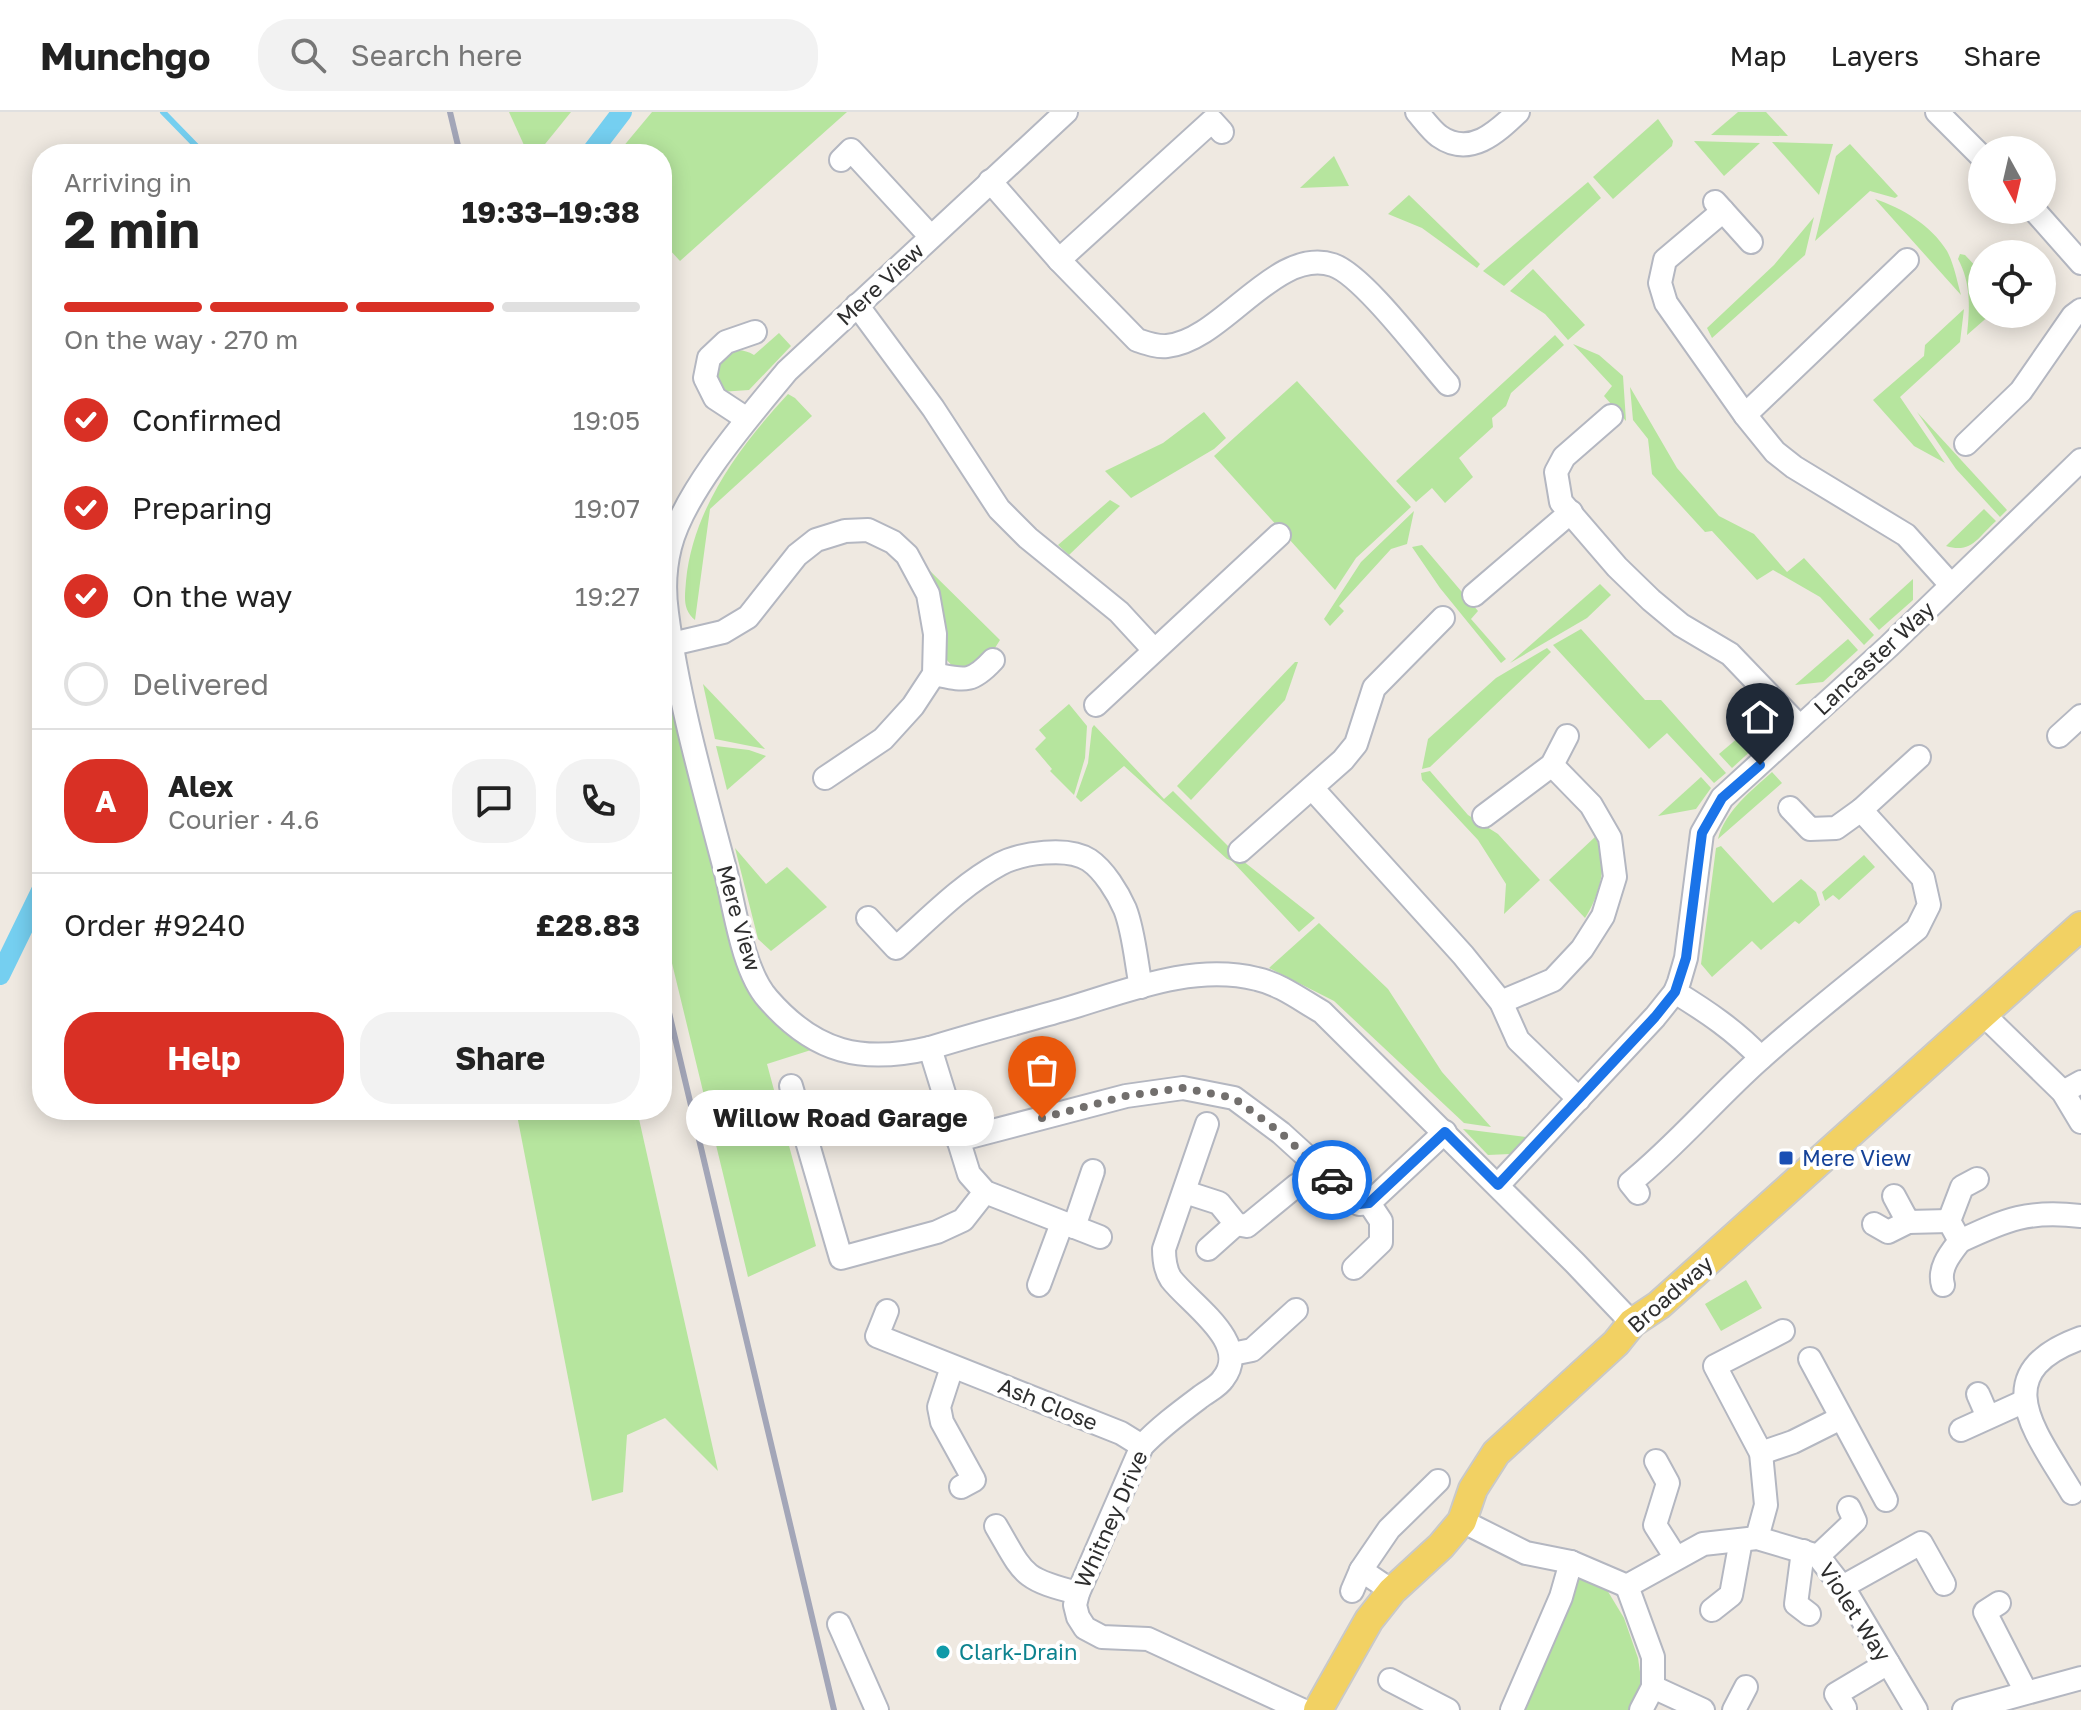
<!DOCTYPE html>
<meta charset="utf-8">
<style>
:root{--surface:#fff;--page:#f2f2f2;--text:#222;--muted:#767676;--line:#e0e0e0;--accent:#d93025}
body{margin:0;font-family:"Golos Text",sans-serif;background:var(--page);color:var(--text);height:100vh;display:flex;flex-direction:column;font-size:30px;white-space:nowrap}
*{box-sizing:border-box;margin:0}
p{font-size:26px;color:var(--muted)}
.icon{flex:none;width:44px;height:44px;fill:none;stroke:currentColor;stroke-width:2;stroke-linecap:round;stroke-linejoin:round}
.map{position:relative;flex:1;overflow:hidden}
.side{position:absolute;left:32px;top:32px;width:640px;height:976px;display:flex;flex-direction:column;background:var(--surface);border-radius:32px;box-shadow:0 4px 20px #0003}
.side>*{flex:none}
.needle{width:52px;rotate:172deg}
.tools{position:absolute;left:1968px;top:24px;display:grid;gap:16px}
.tools a{display:grid;place-items:center;width:88px;height:88px;border-radius:50%;background:var(--surface);box-shadow:0 4px 20px #0003;font-size:40px}
.pin{position:absolute;display:grid;place-items:center;width:68px;height:68px;color:#fff;margin:-82px -34px;border-radius:50% 50% 50% 0;rotate:-45deg;box-shadow:0 0 8px #0007}
.pin .icon{rotate:45deg}
.courier{position:absolute;display:grid;place-items:center;width:80px;height:80px;margin:-40px;border:6px solid #1a73e8;border-radius:50%;background:#fff;color:#222;box-shadow:0 2px 10px #0007}
.bubble{position:absolute;height:56px;border-radius:28px;background:var(--surface);box-shadow:0 4px 20px #0003;font-size:26px;font-weight:700;line-height:56px;text-align:center}
.summary em{font-style:normal;font-weight:700}
.summary div{display:flex;flex-direction:column-reverse}
.summary{display:flex;align-items:center;justify-content:space-between;height:136px;padding:0 32px}
h1{font-size:52px;font-weight:700;line-height:60px}
.bar{display:grid;grid-template-columns:repeat(4,1fr);gap:12px 8px;align-content:center;height:96px;padding:0 32px}
.bar i{height:10px;border-radius:6px;background:var(--line)}
.bar .selected{background:var(--accent)}
.bar p{grid-column:span 4}
.line{display:flex;align-items:center;gap:20px;padding:0 32px;border-top:2px solid var(--line)}
.line div{flex:1}
.round{display:grid;place-items:center;flex:none;width:84px;height:84px;border-radius:32px;background:var(--page)}
ol{padding:0 32px;list-style:none}
li{display:flex;align-items:center;gap:24px;height:88px}
li p{margin-inline-start:auto}
li .icon{padding:8px;border-radius:50%;background:var(--accent);color:#fff;stroke-width:4}
li:last-child{color:var(--muted)}
li i{width:44px;height:44px;border:4px solid var(--line);border-radius:50%}
.primary-button{display:flex;gap:16px;margin-top:auto;padding:16px 32px}
.primary-button a{flex:1;height:92px;border-radius:32px;background:var(--accent);color:#fff;font-size:32px;font-weight:700;line-height:92px;text-align:center}
.primary-button a+a{background:var(--page);color:var(--text)}
header{display:flex;align-items:center;gap:48px;box-sizing:border-box;height:112px;padding:0 40px;background:var(--surface);border-bottom:2px solid var(--line)}
header strong{font-size:38px}
nav{display:flex;gap:44px;margin-inline-start:auto;font-size:28px}
.search{width:560px;height:72px;background:var(--page);display:flex;align-items:center;gap:20px;box-sizing:border-box;padding:0 28px;border-radius:32px;color:var(--muted);font-size:30px}
.map>svg:first-child{display:block}
.green{fill:#b6e59e}
.lines{fill:none;stroke-linecap:round;stroke-linejoin:round}
.stream{stroke:#75cff0;stroke-width:6}
.canal{stroke:#75cff0;stroke-width:20}
.minor-casing{stroke:#b4b7c1;stroke-width:26}
.major-casing{stroke:#c9c9c9;stroke-width:32}
.minor{stroke:#fff;stroke-width:22}
.major{stroke:#f2d163;stroke-width:28}
.rail{stroke:#a3a6b8;stroke-width:6}
.done{stroke:#726f6d;stroke-width:8;stroke-dasharray:0 14.4}
.route{stroke:#1a73e8;stroke-width:10}
.transit-dot{fill:#1a4fb4;stroke:#fff;stroke-width:3}
.culture-dot{fill:#0f9aa8;stroke:#fff;stroke-width:3}
.labels{text-anchor:middle;stroke-width:8;stroke-linejoin:round;paint-order:stroke}
.street-label{font-size:22px;fill:#2e2e2e;stroke:#fff}
.transit-label{font-size:22px;fill:#164399;stroke:#fff;text-anchor:start}
.culture-label{font-size:22px;fill:#0d838f;stroke:#fff;text-anchor:start}
</style>
<header>
<strong>Munchgo</strong>
<div class="search"><svg class="icon" aria-label="search" viewBox="0 0 24 24"><circle cx="10" cy="10" r="6"/><path d="M15 15l6 6"/></svg>Search here</div>
<nav><a>Map</a><a>Layers</a><a>Share</a></nav>
</header>
<div class="map">
<svg width="2081" height="1598" viewBox="0 0 2081 1598">
<rect width="100%" height="100%" fill="#efe9e1"/>
<!-- green -->
<g class="green">
<polygon points="509,0 571,0 537,42 528,42"/>
<polygon points="652,0 847,0 680,149 668,136 662,141 662,42 617,42"/>
<polygon points="1738,0 1766,0 1788,24 1711,23"/>
<polygon points="1658,7 1673,29 1672,34 1613,87 1593,65"/>
<polygon points="1694,29 1760,31 1724,64"/>
<polygon points="1772,30 1833,32 1819,83"/>
<polygon points="1850,32 1898,84 1895,86 1870,79 1815,129 1836,44"/>
<polygon points="1334,44 1349,74 1300,76"/>
<polygon points="1588,70 1601,86 1504,174 1483,159"/>
<polygon points="1409,83 1480,152 1477,156 1422,116 1388,102"/>
<path d="M 1875,87 C 1902,96 1931,113 1947,139 C 1954,152 1957,169 1961,183 Z"/>
<polygon points="1814,105 1805,143 1712,226 1707,216 1774,153"/>
<path d="M 1960,142 L 1965,143 L 1982,161 L 1982,202 L 1991,202 L 1967,223 C 1970,196 1971,171 1958,147 Z"/>
<polygon points="1533,157 1585,213 1568,228 1545,202 1510,179"/>
<polygon points="1964,197 1960,230 1900,285 1945,351 1914,334 1873,288 1924,244 1925,233"/>
<path d="M 779,221 L 791,234 L 749,278 L 720,280 L 717,275 L 714,254 C 725,240 737,233 754,243 Z"/>
<polygon points="1555,223 1564,233 1511,281 1506,294 1492,306 1493,315 1459,346 1473,365 1445,391 1432,376 1416,390 1396,369"/>
<polygon points="1573,232 1599,243 1623,264 1626,309 1604,284 1612,274"/>
<polygon points="1297,269 1411,395 1356,446 1335,478 1214,344"/>
<polygon points="1630,275 1677,356 1719,404 1754,422 1787,460 1804,446 1874,523 1864,533 1820,485 1773,458 1757,468 1712,419 1705,420 1652,362 1648,327 1633,308"/>
<path d="M 788,282 L 795,286 L 812,304 L 710,397 L 695,508 C 682,497 685,484 686,469 C 693,396 740,334 788,282 Z"/>
<polygon points="1204,300 1226,326 1214,337 1131,386 1105,359 1163,331"/>
<polygon points="1917,300 2007,398 2000,405 1956,357"/>
<polygon points="1110,388 1120,394 1069,443 1058,433"/>
<path d="M 1984,397 L 1996,409 C 1978,425 1972,442 1946,434 Z"/>
<polygon points="1414,399 1407,432 1391,437 1339,494 1344,499 1330,514 1324,507 1361,450"/>
<polygon points="1422,433 1478,499 1471,507 1506,547 1501,551 1440,476 1412,435"/>
<polygon points="925,454 1000,528 986,550 956,558 945,546 938,486"/>
<polygon points="1913,467 1913,488 1879,518 1869,507"/>
<polygon points="1600,472 1611,483 1587,506 1510,551"/>
<polygon points="1581,517 1645,588 1661,588 1726,661 1714,671 1667,621 1649,637 1553,533"/>
<polygon points="1848,527 1858,538 1823,570 1795,573"/>
<polygon points="1547,536 1551,540 1430,655 1422,657 1428,627 1496,566"/>
<polygon points="662,550 735,842 780,914 811,938 767,952 816,1134 748,1165 662,810"/>
<polygon points="1295,550 1298,550 1285,588 1191,688 1177,674"/>
<polygon points="703,572 765,637 715,627"/>
<polygon points="1069,592 1087,614 1085,646 1074,683 1050,659 1052,657 1035,637 1046,626 1039,618"/>
<polygon points="1765,603 1767,624 1732,656 1719,642"/>
<polygon points="1094,613 1164,687 1173,679 1243,749 1315,806 1299,820 1232,749 1227,747 1124,654 1081,690 1076,685 1088,651 1092,616"/>
<polygon points="716,634 749,638 766,644 727,678"/>
<polygon points="1430,659 1468,703 1498,722 1540,768 1504,802 1506,772 1478,728 1422,668 1421,661"/>
<path d="M 1772,660 L 1782,671 L 1718,727 C 1725,699 1752,678 1772,660 Z"/>
<polygon points="1701,665 1711,676 1696,697 1658,704"/>
<path d="M 1595,725 C 1610,750 1599,784 1585,806 L 1549,768 Z"/>
<polygon points="1721,734 1773,791 1801,767 1816,780 1820,793 1799,812 1795,809 1761,838 1752,829 1712,865 1701,852 1716,736"/>
<polygon points="735,736 766,772 787,755 827,795 771,839 758,827"/>
<polygon points="1864,743 1875,755 1839,788 1833,783 1825,789 1822,780"/>
<polygon points="1319,811 1388,877 1442,960 1491,1015 1464,1011 1334,889 1269,856"/>
<polygon points="516,998 637,998 718,1359 665,1306 627,1323 623,1380 592,1389"/>
<polygon points="1463,1017 1527,1025 1510,1042 1488,1043"/>
<polygon points="1746,1168 1762,1196 1721,1219 1705,1192"/>
<polygon points="1578,1460 1604,1473 1624,1506 1638,1546 1642,1574 1630,1598 1521,1598"/>
</g>
<g class="lines">
<!-- stream -->
<polyline class="stream" points="163,0 204,42"/>
<!-- canal -->
<g class="canal">
<polyline points="590,42 622,0"/>
<polyline points="0,863 42,777"/>
</g>
<!-- minor casing -->
<g class="minor-casing">
<g id="minor">
<path d="M 1066,0 L 787,259 C 750,304 684,379 670,435 C 665,455 664,480 667,501 C 678,587 704,677 726,761 C 735,798 743,859 768,887 C 815,941 862,952 930,936 C 975,922 1021,910 1066,897 C 1127,879 1193,851 1257,867 C 1280,872 1301,888 1322,900 L 1575,1151 L 1632,1211"/>
<path d="M 1417,0 C 1424,8 1431,18 1439,24 C 1470,46 1497,20 1518,0"/>
<polyline points="1937,0 1982,45"/>
<polyline points="841,48 851,38 931,125"/>
<path d="M 990,69 L 1059,148 L 1137,228 C 1146,231 1156,235 1167,234 C 1223,229 1275,134 1333,153 C 1363,163 1424,245 1448,272"/>
<polyline points="1715,90 1751,130"/>
<polyline points="2034,98 2081,151"/>
<polyline points="1723,99 1665,148 1660,171 1666,191 1745,303 1775,340 1794,355 1906,423 1951,473"/>
<polyline points="1059,148 1212,9 1222,20"/>
<polyline points="857,193 933,296 999,397 1028,426 1119,500 1154,538"/>
<polyline points="1745,303 1907,148"/>
<polyline points="1611,304 1564,345 1556,360 1561,390 1617,455 1651,488 1681,513 1730,542 1800,615"/>
<polyline points="747,307 715,286 705,266 709,246 726,230 755,220"/>
<polyline points="1966,332 2021,279 2073,204 2081,198"/>
<polyline points="1474,483 1571,400"/>
<polyline points="672,532 723,520 748,505 797,443 816,428 845,419 868,418 893,430 907,443 928,482 935,522 934,562 913,594 883,627 825,666"/>
<path d="M 934,562 C 964,568 971,572 993,548"/>
<polyline points="1096,593 1279,423"/>
<polyline points="2059,624 2081,604"/>
<polyline points="1312,676 1463,843 1501,890 1518,928 1579,987"/>
<polyline points="1861,698 1919,645"/>
<polyline points="1484,704 1552,653 1567,624"/>
<polyline points="1240,739 1343,648 1356,632 1374,576 1443,506"/>
<path d="M 868,806 L 896,836 C 929,807 961,773 1000,752 C 1021,741 1068,734 1089,748 C 1104,758 1118,781 1125,797 C 1134,820 1136,850 1141,875"/>
<path d="M 1675,880 C 1706,899 1736,919 1761,946"/>
<polyline points="1501,890 1553,868 1582,837 1603,804 1615,765 1610,726 1591,693 1552,653"/>
<polyline points="1983,902 2063,980 2081,1010"/>
<polyline points="930,936 969,1062 985,1080 1100,1125"/>
<polyline points="791,974 841,1146 937,1120 963,1108 985,1080"/>
<polyline points="2063,980 2081,970"/>
<path d="M 1207,1012 L 1164,1137 C 1164,1148 1165,1158 1171,1167 C 1190,1192 1252,1231 1223,1267 C 1218,1275 1206,1280 1199,1286 C 1179,1301 1159,1316 1142,1334 L 1078,1481 L 1075,1493 L 1078,1505 L 1085,1516 L 1102,1525 L 1148,1527 L 1302,1598"/>
<polyline points="958,1028 1126,984 1183,976 1234,986 1281,1021 1359,1092 1369,1091 1445,1020"/>
<polyline points="1498,1073 1655,905 1675,880 1679,870 1686,846 1702,721 1722,686 1889,534 2081,348"/>
<polyline points="1185,1080 1219,1091 1236,1112 1247,1114 1297,1073"/>
<path d="M 1638,1081 L 1630,1071 C 1677,1033 1715,987 1760,947 C 1810,902 1865,860 1917,817 L 1929,793 L 1923,766 L 1861,698 L 1836,716 L 1810,717 L 1790,696"/>
<polyline points="1894,1084 1908,1110 1949,1109"/>
<path d="M 1949,1109 L 1960,1129 C 2007,1107 2028,1098 2081,1104"/>
<polyline points="1949,1109 1962,1075 1977,1067"/>
<polyline points="1874,1112 1888,1120 1908,1110"/>
<polyline points="1074,1115 1093,1059"/>
<polyline points="1208,1137 1236,1112"/>
<polyline points="1354,1156 1381,1130 1381,1109 1369,1091"/>
<polyline points="1039,1173 1062,1111"/>
<path d="M 1943,1173 C 1938,1156 1950,1142 1960,1129"/>
<polyline points="887,1199 877,1224 1121,1321 1142,1334"/>
<polyline points="1232,1242 1252,1238 1296,1198"/>
<polyline points="1810,1247 1886,1388"/>
<polyline points="952,1255 939,1295 942,1310 974,1368 961,1375"/>
<polyline points="1978,1282 1988,1305"/>
<polyline points="1961,1318 2025,1289"/>
<polyline points="1761,1341 1793,1330 1841,1306"/>
<polyline points="1656,1349 1668,1371 1655,1413 1676,1446"/>
<path d="M 2072,1381 C 2036,1320 1984,1261 2081,1226"/>
<polyline points="1462,1409 1526,1441 1571,1450 1627,1474 1703,1432 1757,1426 1818,1444 1846,1480 1916,1598"/>
<path d="M 996,1414 C 1024,1462 1021,1467 1078,1481"/>
<polyline points="1757,1426 1766,1393 1761,1341 1715,1254 1783,1219"/>
<polyline points="1803,1439 1796,1492 1809,1502"/>
<polyline points="1818,1444 1855,1409 1849,1396"/>
<polyline points="1361,1458 1389,1417 1438,1369"/>
<polyline points="1627,1474 1653,1545 1653,1575 1641,1598"/>
<polyline points="1842,1475 1921,1431 1944,1472"/>
<polyline points="1352,1479 1361,1458 1392,1479"/>
<polyline points="1999,1491 1985,1500 2026,1580"/>
<polyline points="1712,1498 1731,1483 1741,1428"/>
<polyline points="839,1512 877,1598"/>
<polyline points="1390,1568 1448,1598"/>
<polyline points="1653,1575 1703,1598"/>
<polyline points="1845,1596 1836,1582 1888,1551"/>
<polyline points="1512,1598 1561,1485 1571,1450"/>
<polyline points="1734,1598 1746,1575"/>
<polyline points="1964,1598 2081,1566"/>
</g>
</g>
<!-- major casing -->
<g class="major-casing">
<polyline id="major" points="1318,1598 1369,1508 1392,1479 1441,1434 1462,1409 1473,1377 1496,1341 1616,1231 1632,1211 1659,1193 2081,814"/>
</g>
<!-- minor -->
<use href="#minor" class="minor"/>
<!-- major -->
<use href="#major" class="major"/>
<!-- rail -->
<g class="rail">
<polyline points="450,0 460,42"/>
<polyline points="662,871 834,1598"/>
</g>
</g>
<g class="lines">
<!-- done -->
<polyline class="done" points="1042,1006 1126,984 1183,976 1234,986 1281,1021 1332,1068"/>
<!-- route -->
<polyline class="route" points="1332,1068 1359,1092 1369,1091 1445,1020 1498,1073 1655,905 1675,880 1686,846 1702,721 1722,686 1760,653"/>
</g>
<!-- markers -->
<rect class="transit-dot" x="1778" y="1038" width="16" height="16" rx="4"/>
<circle class="culture-dot" cx="943" cy="1540" r="8"/>
<g class="labels">
<!-- street labels -->
<g class="street-label">
<text transform="translate(880 172) rotate(-43)" y="8">Mere View</text>
<text transform="translate(1874 546) rotate(-43)" y="8">Lancaster Way</text>
<text transform="translate(739 806) rotate(74)" y="8">Mere View</text>
<text transform="translate(1670 1182) rotate(-41)" y="8">Broadway</text>
<text transform="translate(1048 1292) rotate(22)" y="8">Ash Close</text>
<text transform="translate(1111 1407) rotate(-66)" y="8">Whitney Drive</text>
<text transform="translate(1855 1500) rotate(57)" y="8">Violet Way</text>
</g>
<!-- transit labels -->
<g class="transit-label">
<text x="1802" y="1054">Mere View</text>
</g>
<!-- culture labels -->
<g class="culture-label">
<text x="959" y="1548">Clark-Drain</text>
</g>
</g>
</svg>
<div class="tools">
<a><svg class="needle" viewBox="-14 -14 28 28"><path d="M0-13l5 13h-10z" fill="#e53935"/><path d="M0 13l5-13h-10z" fill="#767676"/></svg></a>
<a><svg class="icon" aria-label="locate" viewBox="0 0 24 24"><circle cx="12" cy="12" r="6"/><path d="M12 2v4M12 18v4M2 12h4M18 12h4"/></svg></a>
</div>
<div class="pin" style="left:1042px;top:1006px;background:#ea580c"><svg class="icon" aria-label="bag" viewBox="0 0 24 24"><path d="M5 8h14l-1 12H6zM9 8a3 3 0 0 1 6 0"/></svg></div>
<div class="pin" style="left:1760px;top:653px;background:#1f2937"><svg class="icon" aria-label="home" viewBox="0 0 24 24"><path d="M3 11l9-7 9 7M6 9v11h12V9"/></svg></div>
<div class="courier" style="left:1332px;top:1068px"><svg class="icon" aria-label="car" viewBox="0 0 24 24"><path d="M5 17H2v-5l4-1 3-4h7l3 4 3 1v5h-3M9 17h6M6 11h13"/><circle cx="7" cy="17" r="2"/><circle cx="17" cy="17" r="2"/></svg></div>
<div class="bubble" style="left:686px;top:978px;width:308px">Willow Road Garage</div>
<section class="side">
<div class="summary"><div><h1>2 min</h1><p>Arriving in</p></div><em>19:33–19:38</em></div>
<div class="bar"><i class="selected"></i><i class="selected"></i><i class="selected"></i><i></i><p>On the way · 270 m</p></div>
<ol>
<li><svg class="icon" aria-label="check" viewBox="0 0 24 24"><path d="M5 12l5 5 9-10"/></svg>Confirmed<p>19:05</p></li>
<li><svg class="icon" aria-label="check" viewBox="0 0 24 24"><path d="M5 12l5 5 9-10"/></svg>Preparing<p>19:07</p></li>
<li><svg class="icon" aria-label="check" viewBox="0 0 24 24"><path d="M5 12l5 5 9-10"/></svg>On the way<p>19:27</p></li>
<li><i></i>Delivered</li>
</ol>
<div class="line" style="height:144px"><b class="round" style="background:var(--accent);color:#fff">A</b><div><b>Alex</b><p>Courier · 4.6</p></div><a class="round"><svg class="icon" aria-label="chat" viewBox="0 0 24 24"><path d="M4 5h16v11H9l-5 4z"/></svg></a><a class="round"><svg class="icon" aria-label="phone" viewBox="0 0 24 24"><path d="M5 4h4l2 5-3 2q2 4 5 5l2-3 5 2v4C11 20 4 13 5 4z"/></svg></a></div>
<div class="line" style="height:104px"><div>Order #9240</div><b>£28.83</b></div>
<div class="primary-button"><a>Help</a><a>Share</a></div>
</section>
</div>
